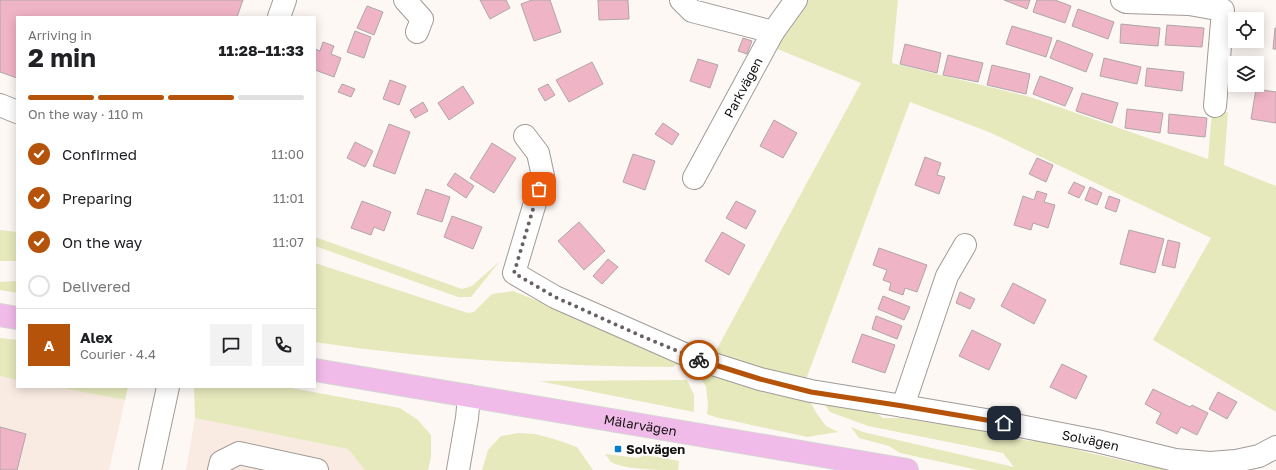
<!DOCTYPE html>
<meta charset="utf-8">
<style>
:root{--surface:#fff;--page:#f2f2f2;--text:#202124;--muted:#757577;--line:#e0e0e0;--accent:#b45309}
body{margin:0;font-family:"Golos Text",sans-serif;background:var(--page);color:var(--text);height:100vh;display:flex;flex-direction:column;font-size:15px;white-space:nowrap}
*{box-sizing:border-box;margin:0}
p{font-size:13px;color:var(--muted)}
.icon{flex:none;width:22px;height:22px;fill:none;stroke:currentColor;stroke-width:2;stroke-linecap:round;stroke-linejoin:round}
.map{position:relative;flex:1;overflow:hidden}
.details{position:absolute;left:16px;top:16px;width:300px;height:372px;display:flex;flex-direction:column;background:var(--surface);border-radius:0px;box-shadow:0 2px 10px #0003}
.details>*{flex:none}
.buttons{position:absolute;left:1228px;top:12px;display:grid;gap:8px}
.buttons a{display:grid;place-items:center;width:36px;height:36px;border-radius:0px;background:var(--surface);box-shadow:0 2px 10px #0003;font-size:20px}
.pin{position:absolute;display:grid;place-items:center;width:34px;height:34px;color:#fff;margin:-17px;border-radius:8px;box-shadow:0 2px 6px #0006}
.courier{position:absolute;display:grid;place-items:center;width:40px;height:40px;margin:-20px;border:3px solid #b45309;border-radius:50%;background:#fff;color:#222;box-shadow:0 1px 5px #0007}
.overview em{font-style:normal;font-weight:700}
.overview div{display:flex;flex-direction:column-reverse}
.overview{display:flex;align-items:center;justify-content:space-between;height:68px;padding:0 12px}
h1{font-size:26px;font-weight:700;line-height:30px}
.bar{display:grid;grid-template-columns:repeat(4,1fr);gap:6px 4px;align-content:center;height:48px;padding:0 12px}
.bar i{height:5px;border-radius:3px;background:var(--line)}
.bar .on{background:var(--accent)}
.bar p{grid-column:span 4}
.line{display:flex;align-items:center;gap:10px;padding:0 12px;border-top:1px solid var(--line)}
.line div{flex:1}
.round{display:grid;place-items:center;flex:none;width:42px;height:42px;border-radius:0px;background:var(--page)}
ol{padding:0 12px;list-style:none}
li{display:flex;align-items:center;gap:12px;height:44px}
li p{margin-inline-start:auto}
li .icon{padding:4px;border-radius:50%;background:var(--accent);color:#fff;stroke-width:4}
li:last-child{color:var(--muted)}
li i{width:22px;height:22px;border:2px solid var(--line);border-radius:50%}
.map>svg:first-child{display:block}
.built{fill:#f9eae2}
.green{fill:#e6e9bc}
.building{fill:#f0b4c7;stroke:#aea6a8}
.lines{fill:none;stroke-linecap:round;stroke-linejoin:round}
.minor-casing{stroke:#a19a97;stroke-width:24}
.major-casing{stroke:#d5d4d4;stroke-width:24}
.minor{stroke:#fff;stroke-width:22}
.major{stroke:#f1bbe9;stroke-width:22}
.done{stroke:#676261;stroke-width:4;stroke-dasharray:0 7.2}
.route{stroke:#b45309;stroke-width:5}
.poi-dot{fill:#077dc7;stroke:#fff;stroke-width:1.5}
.labels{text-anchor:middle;stroke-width:3;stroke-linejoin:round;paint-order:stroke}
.street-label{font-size:13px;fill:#151211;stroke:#fff}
.poi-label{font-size:13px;font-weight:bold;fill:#151211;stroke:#fff;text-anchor:start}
</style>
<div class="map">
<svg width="1276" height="470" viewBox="0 0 1276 470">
<rect width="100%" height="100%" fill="#fef8f5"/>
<!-- built -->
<g class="built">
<polygon points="0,376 17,380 17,387 56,387 125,400 109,470 0,470"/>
<polygon points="195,418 348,449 365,470 186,470"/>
</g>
<!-- green -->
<g class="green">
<polygon points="806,0 898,0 892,63 1030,97 1208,159 1212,111 1228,112 1224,165 1276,186 1276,412 1153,340 1211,238 989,132 910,102 805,382 712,358 861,83 775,48"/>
<polygon points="0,230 17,232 17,261 0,261"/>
<polygon points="315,237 462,289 472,286 500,261 471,297 458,297 315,246"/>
<path d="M 315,263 L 468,313 L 474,312 L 492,294 L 513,291 L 661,351 L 679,363 L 673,367 C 553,366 433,360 315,342 Z"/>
<polygon points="17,281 17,293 0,290 0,282"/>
<polygon points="0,338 17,340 17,380 0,376"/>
<polygon points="702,366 807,396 817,414 826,426 838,432 807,437 715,417 707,414 708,405 706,387 697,372"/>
<polygon points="687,380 694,395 694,412 539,381"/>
<polygon points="56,387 128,387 125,400"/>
<polygon points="194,387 286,387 400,408 418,420 431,435 431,457 428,470 365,470 348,449 195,418"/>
<path d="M 823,402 L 872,410 L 883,418 L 901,418 L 1002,434 C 1014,439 1026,441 1039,441 L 1129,462 L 1170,470 L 978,470 L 900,453 L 889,446 L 859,438 L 851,427 L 863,432 L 1014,467 L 1003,453 L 868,426 L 830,412 Z"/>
<polygon points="518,433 535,434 554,439 577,447 593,470 482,470 488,450 501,436"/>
<path d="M 605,454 L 638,458 L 645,455 L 679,461 L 678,470 C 659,470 627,470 611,462 C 609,460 607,456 605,454 Z"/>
</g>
<!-- building -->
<g class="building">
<polygon points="0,0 243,0 237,17 17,17 17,78 0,72"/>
<polygon points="480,0 506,0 510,8 490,19"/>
<polygon points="532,0 550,0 561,32 534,41 521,4"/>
<polygon points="598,0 628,0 629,19 599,20"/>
<polygon points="1004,0 1030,0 1027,9"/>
<polygon points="1037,0 1055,0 1071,6 1065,23 1033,12"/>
<polygon points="367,6 383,12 374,35 357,28"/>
<polygon points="1078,9 1114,22 1108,39 1072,26"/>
<polygon points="1121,24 1160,28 1158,46 1120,43"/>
<polygon points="1167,25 1204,28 1202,47 1165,45"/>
<polygon points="1012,26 1052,38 1046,57 1006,44"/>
<polygon points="1275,28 1276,28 1276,49 1273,49"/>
<polygon points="355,31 371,37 364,58 347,52"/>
<polygon points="743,38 752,41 747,54 738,51"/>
<polygon points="1057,40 1093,54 1086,72 1050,58"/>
<polygon points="323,42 334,46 331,54 341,58 334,77 315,70 315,49 320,51"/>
<polygon points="905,44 941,53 937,73 900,64"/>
<polygon points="948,55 983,63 978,82 943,75"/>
<polygon points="1104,58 1141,67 1137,84 1100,76"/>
<polygon points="698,59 718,65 710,88 690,81"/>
<polygon points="592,62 603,84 569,102 556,80"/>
<polygon points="992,65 1030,74 1026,94 987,85"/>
<polygon points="1147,68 1184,72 1182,91 1145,86"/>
<polygon points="1040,76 1073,88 1065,106 1033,94"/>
<polygon points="390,80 406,86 399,105 383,99"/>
<polygon points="342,84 355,89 351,97 338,92"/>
<polygon points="548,84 555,95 545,101 538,89"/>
<polygon points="463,86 474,103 449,120 438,103"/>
<polygon points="1256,89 1276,92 1276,123 1251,119"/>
<polygon points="1082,93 1118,103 1112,123 1076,111"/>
<polygon points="423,102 428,111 415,118 410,110"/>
<polygon points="1127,109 1163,113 1160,133 1125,128"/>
<polygon points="1169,114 1207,118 1205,137 1168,133"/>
<polygon points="774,120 797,133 783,158 760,146"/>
<polygon points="663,123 679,134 672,145 655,134"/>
<polygon points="389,124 410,132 395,174 373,166"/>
<polygon points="355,142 373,151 365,167 347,158"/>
<polygon points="492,143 516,158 494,193 470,178"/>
<polygon points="633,154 655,161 645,190 623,182"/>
<polygon points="925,157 941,163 937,175 945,177 939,194 915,185"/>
<polygon points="1037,158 1053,165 1046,182 1029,174"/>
<polygon points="455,173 474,186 466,198 447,185"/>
<polygon points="1074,182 1085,187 1079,198 1068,193"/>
<polygon points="1090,187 1102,193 1097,205 1085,200"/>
<polygon points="426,189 450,197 442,222 417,214"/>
<polygon points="1037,191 1047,194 1044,202 1055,205 1048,228 1033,223 1031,230 1014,225 1023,196 1034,200"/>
<polygon points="1109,196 1120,200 1116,212 1105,208"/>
<polygon points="362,201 391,212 384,231 374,227 371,235 351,228"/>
<polygon points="736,201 756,211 746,229 726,218"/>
<polygon points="452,216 482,227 473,249 444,237"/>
<polygon points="579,222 605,251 584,270 558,241"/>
<polygon points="1129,230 1164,239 1155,273 1120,264"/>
<polygon points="722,232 745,245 729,275 705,261"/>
<polygon points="1168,240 1180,243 1175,268 1162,265"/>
<polygon points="879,248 927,265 917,292 905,288 903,295 889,290 891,283 883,280 887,270 873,265"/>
<polygon points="608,259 618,267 602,284 593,276"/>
<polygon points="1013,283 1046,300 1034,324 1001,306"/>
<polygon points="960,292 975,299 970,309 956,303"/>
<polygon points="883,296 910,307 904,320 878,309"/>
<polygon points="876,316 902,326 897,339 872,329"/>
<polygon points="972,330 1001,344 989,370 959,356"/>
<polygon points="862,334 895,345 885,373 852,362"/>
<polygon points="1062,364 1087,376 1076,399 1050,387"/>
<polygon points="1153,389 1190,407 1192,405 1208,413 1197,435 1181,427 1177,434 1156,423 1161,413 1145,404"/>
<polygon points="1218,392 1237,402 1227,419 1209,409"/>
<polygon points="0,427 26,434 17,470 0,470"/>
</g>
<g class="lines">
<!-- minor casing -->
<g class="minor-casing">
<g id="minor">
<polyline points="405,0 422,19 417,32"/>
<polyline points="681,0 692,11 773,32"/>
<polyline points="1122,0 1126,2 1189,4 1223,10 1215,106"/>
<polyline points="279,17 285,0"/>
<polyline points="0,105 17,112"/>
<path id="s1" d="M 525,136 L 538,153 L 543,176 L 514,273 L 555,297 L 691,357 L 760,379 L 811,391 L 903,406 L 1004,423 L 1097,441 L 1175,460 L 1210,463 L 1236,461 L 1259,456 L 1276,447"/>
<path id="s2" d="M 694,178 L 773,32 L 796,0"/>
<polyline points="903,406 947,276 965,245"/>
<polyline points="150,470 168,387"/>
<polyline points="219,470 221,462 239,453 317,470"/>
<polyline points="458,470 467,418 469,396"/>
</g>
</g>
<!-- major casing -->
<g class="major-casing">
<g id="major">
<polyline points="0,315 17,318"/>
<path id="s3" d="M 315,370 L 907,470"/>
</g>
</g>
<!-- minor -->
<use href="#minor" class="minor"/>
<!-- major -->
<use href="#major" class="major"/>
</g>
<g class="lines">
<!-- done -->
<polyline class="done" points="539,189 514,273 555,297 639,335 699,360"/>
<!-- route -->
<polyline class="route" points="699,360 760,379 811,392 903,406 1004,423"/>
</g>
<!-- markers -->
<rect class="poi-dot" x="614" y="445" width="8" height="8" rx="2"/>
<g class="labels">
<!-- street labels -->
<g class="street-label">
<text dy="5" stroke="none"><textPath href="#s2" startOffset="103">Parkvägen</textPath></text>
<text dy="5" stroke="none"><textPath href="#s3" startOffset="330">Mälarvägen</textPath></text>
<text dy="5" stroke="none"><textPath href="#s1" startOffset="751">Solvägen</textPath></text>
</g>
<!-- poi labels -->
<g class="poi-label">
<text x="626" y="454">Solvägen</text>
</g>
</g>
</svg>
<div class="buttons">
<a><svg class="icon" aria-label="locate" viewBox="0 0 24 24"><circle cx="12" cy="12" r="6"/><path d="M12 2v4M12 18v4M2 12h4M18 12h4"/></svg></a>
<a><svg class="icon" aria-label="layers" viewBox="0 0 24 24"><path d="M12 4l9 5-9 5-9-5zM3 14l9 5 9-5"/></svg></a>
</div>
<div class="pin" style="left:539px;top:189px;background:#ea580c"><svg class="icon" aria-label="bag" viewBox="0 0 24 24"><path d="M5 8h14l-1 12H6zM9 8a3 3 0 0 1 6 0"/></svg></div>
<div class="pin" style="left:1004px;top:423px;background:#1f2937"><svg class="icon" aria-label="home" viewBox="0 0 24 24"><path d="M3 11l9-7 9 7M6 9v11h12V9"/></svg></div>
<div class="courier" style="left:699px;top:360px"><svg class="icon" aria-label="bike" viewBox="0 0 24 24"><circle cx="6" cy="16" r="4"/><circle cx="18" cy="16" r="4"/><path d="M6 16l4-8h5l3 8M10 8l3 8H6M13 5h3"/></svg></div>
<section class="details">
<div class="overview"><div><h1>2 min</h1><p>Arriving in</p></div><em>11:28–11:33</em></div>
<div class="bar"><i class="on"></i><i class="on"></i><i class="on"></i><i></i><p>On the way · 110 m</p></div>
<ol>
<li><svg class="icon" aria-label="check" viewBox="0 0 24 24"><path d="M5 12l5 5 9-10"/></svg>Confirmed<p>11:00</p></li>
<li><svg class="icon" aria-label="check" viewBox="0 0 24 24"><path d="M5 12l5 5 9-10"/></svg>Preparing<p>11:01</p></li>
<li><svg class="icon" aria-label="check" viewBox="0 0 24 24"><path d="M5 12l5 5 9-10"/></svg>On the way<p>11:07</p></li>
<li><i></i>Delivered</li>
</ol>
<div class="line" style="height:72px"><b class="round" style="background:var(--accent);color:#fff">A</b><div><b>Alex</b><p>Courier · 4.4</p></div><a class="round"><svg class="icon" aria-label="chat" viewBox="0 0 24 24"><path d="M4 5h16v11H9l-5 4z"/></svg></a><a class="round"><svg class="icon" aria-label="phone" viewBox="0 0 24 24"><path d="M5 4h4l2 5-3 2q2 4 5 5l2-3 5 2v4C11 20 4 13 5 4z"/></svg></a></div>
</section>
</div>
